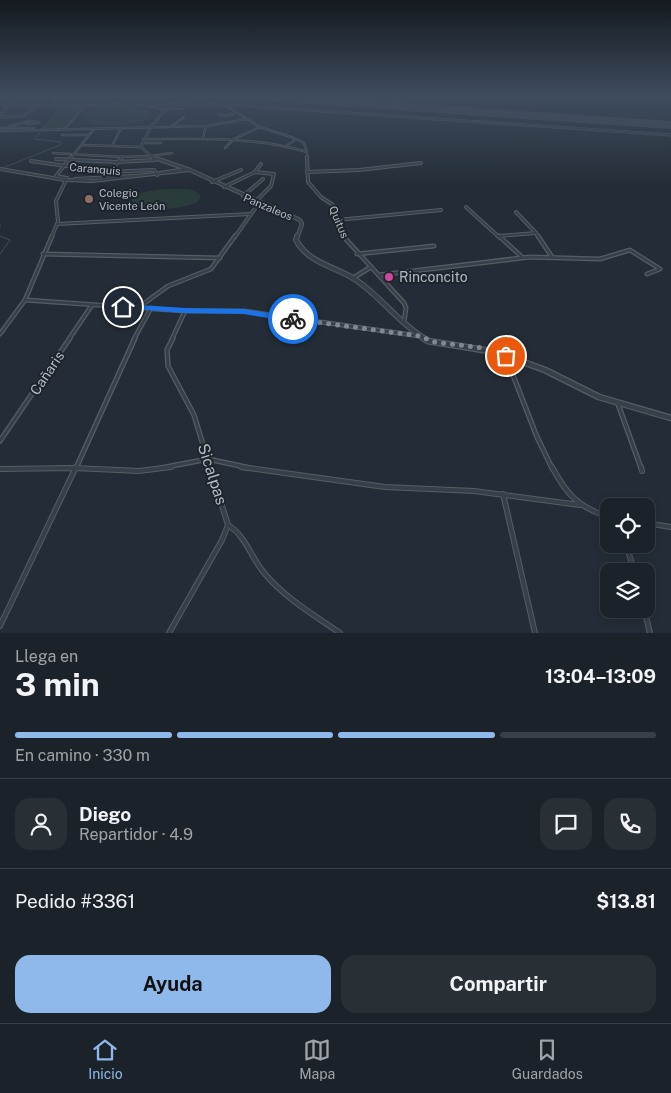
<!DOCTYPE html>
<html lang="es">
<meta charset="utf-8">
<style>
:root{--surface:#1b2229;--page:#282f35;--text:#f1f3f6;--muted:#a0a4a8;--line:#393f46;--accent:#90b9eb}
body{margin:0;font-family:"Public Sans",sans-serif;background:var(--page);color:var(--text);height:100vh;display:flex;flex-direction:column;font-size:19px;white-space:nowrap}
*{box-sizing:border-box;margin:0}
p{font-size:16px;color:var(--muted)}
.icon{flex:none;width:28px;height:28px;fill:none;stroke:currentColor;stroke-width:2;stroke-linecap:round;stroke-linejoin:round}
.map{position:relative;height:633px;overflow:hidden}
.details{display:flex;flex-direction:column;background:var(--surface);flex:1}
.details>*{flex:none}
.fabs{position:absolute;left:600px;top:498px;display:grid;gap:10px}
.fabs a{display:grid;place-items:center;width:55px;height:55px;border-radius:10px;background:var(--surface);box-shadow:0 2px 8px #0003,0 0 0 1px var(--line);font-size:25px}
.pin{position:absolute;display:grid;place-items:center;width:42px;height:42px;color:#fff;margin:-21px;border:2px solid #fff;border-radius:50%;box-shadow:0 1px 5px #0007}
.courier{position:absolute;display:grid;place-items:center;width:50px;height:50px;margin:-25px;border:4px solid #1a73e8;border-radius:50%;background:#fff;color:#222;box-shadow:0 1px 6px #0007}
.head em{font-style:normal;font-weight:700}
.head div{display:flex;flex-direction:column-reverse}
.head{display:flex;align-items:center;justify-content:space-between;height:85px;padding:0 15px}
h1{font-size:32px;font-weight:700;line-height:38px}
.bar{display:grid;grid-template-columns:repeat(4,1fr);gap:8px 5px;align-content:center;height:60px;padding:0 15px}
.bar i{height:6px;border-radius:4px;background:var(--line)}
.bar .on{background:var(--accent)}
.bar p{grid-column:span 4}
.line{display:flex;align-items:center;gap:12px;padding:0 15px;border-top:1px solid var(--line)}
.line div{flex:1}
.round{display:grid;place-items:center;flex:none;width:52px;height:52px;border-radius:15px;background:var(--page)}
.cta{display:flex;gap:10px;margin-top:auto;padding:10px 15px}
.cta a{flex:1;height:58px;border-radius:15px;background:var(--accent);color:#111;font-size:20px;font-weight:700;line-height:58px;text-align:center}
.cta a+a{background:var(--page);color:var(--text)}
.tabs{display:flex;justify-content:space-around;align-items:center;height:70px;border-top:1px solid var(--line);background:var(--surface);font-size:14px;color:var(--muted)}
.tabs a{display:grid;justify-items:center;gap:2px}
.tabs .on{color:var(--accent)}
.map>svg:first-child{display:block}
.green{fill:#293b3a}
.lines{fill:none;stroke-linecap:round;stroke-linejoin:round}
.stream{stroke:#3b4c5e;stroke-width:1}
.taxiway{fill:#3f4852;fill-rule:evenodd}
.runway{fill:#3f4852;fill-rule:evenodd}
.minor-far4-casing{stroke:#555d65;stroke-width:2.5}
.minor-far3-casing{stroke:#555d65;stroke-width:4}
.minor-far2-casing{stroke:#555d65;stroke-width:5}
.minor-far1-casing{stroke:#555d65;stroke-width:5.5}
.minor-casing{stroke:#555d65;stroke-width:6}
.tertiary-far3-casing{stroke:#555d65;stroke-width:3}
.tertiary-far2-casing{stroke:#555d65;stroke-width:4.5}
.tertiary-far1-casing{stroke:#555d65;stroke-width:6}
.tertiary-casing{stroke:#555d65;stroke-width:7}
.minor-far4{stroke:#373f48;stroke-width:1}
.minor-far3{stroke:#373f48;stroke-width:2}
.minor-far2{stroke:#373f48;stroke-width:2.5}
.minor-far1{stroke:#373f48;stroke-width:3}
.minor{stroke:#373f48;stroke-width:4}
.tertiary-far3{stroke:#373f48;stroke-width:2}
.tertiary-far2{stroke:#373f48;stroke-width:2.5}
.tertiary-far1{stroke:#373f48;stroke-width:4}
.tertiary{stroke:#373f48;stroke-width:4.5}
.route{fill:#1a73e8}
.done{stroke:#808993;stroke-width:5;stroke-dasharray:0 9}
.education-dot{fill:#8d6e63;stroke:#1d242c;stroke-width:2}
.hotel-dot{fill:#d1479c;stroke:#1d242c;stroke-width:2}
.labels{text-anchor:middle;stroke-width:4;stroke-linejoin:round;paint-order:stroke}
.far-street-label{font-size:11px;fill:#b2bac4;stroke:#1d242c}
.far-poi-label{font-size:11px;fill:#b2bac4;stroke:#1d242c;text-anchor:start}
.poi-label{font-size:14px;fill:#b2bac4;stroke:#1d242c;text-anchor:start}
.street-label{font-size:14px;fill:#b2bac4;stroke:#1d242c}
.near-street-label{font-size:16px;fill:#b2bac4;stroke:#1d242c}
</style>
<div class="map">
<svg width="671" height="633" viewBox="0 0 671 633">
<rect width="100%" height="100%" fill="#242d37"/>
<!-- green -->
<g class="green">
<path d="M 125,106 L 150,110 L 152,115 C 140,129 96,129 83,118 C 90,105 112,107 125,106 Z"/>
<polygon points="62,107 82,107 63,130 40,130"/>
<path d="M 187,189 L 193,190 L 201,195 L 198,202 C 185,208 141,215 130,204 C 133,187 173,189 187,189 Z"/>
</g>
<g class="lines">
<!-- stream -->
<g class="stream">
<polyline points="65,96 65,105"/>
<polyline points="42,129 62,106"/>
<polyline points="3,168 60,145 61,142 34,139 42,130"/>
<polyline points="0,224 0,227"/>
<polyline points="0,236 10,240 0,254"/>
</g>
<!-- taxiway -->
<g class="taxiway">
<path d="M 293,96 L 309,96 L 323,101 C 317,105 310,101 305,98 L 285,101 L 282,99 Z"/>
<path d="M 374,96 L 379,96 L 381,102 L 393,105 L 394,96 L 399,96 L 398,104 L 392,108 L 377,104 L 376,102 C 370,105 361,107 355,104 L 375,99 Z"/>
</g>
<!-- runway -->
<polygon class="runway" points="239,96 304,96 671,121 671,129 245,100"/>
<!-- minor-far4 casing -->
<g class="minor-far4-casing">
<g id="minor-far4">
<polyline points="223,104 260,127 294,138 294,141 287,145"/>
<polyline points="144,105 165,110"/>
<polyline points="0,106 9,106 21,96"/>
<polyline points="167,109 183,109"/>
<polyline points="218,114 224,116 234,114"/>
<polyline points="28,121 37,122"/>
<polyline points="26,124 39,123"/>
<polyline points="172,126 184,117"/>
<polyline points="8,127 29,121"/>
<polyline points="0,128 34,128"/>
<polyline points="65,129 85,105"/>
<polyline points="0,131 206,126 247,119"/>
<polyline points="62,135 89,135"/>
<polyline points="203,138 206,126"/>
<polyline points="294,138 304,143 307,152"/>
<path d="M 143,139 C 198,139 254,136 307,152 L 307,159"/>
<polyline points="142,143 161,143"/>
<polyline points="82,145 141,147"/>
<polyline points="112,146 121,128"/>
<polyline points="225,148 234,139 260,127"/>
<polyline points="53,153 122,157 149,156"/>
<polyline points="151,156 172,153"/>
<polyline points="70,159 94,129"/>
<polyline points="121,159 122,157"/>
</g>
</g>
<!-- minor-far3 casing -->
<g class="minor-far3-casing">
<g id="minor-far3">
<polyline points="307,157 308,182 321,197 333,205 344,238"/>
<polyline points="56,159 117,162 155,160"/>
<polyline points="31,161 108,172 154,170 157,175"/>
<polyline points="0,169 65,180 92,181 190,170"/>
<polyline points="255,172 261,164"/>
<polyline points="307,172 359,170 421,163"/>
<polyline points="160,173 185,169"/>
<polyline points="56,176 67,178"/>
<polyline points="56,176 71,157"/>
<polyline points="75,179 134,176"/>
<polyline points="104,179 122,157"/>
<polyline points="212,182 241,170"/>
<polyline points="224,187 255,172 274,174 271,186 256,201"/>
<polyline points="243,196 263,179"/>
<polyline points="466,207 500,238"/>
<polyline points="337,220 441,210"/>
<polyline points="57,224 250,214"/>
<polyline points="536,233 539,238"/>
<polyline points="499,236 536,233 516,212"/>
<polyline points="51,238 58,222 56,201 67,178"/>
<polyline points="234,238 259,203"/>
</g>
</g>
<!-- minor-far2 casing -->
<g class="minor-far2-casing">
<g id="minor-far2">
<polyline points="343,236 404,303 406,308 404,322"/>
<polyline points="499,236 522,257"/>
<polyline points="538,236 552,257"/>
<polyline points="43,254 220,258"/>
<polyline points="357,254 434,246"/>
<polyline points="379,275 530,257 600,259 630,250 660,269 647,274"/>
<polyline points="353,278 371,267"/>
<polyline points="25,300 185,311 244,311 419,336"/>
<polyline points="139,307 168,286 211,269 235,236"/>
<polyline points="0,334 25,300 52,236"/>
<polyline points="69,339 92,305"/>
<polyline points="134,339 151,308"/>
<polyline points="172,339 185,311"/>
</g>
</g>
<!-- minor-far1 casing -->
<g class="minor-far1-casing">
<g id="minor-far1">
<polyline points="173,338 167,350 168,366 194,415 210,468"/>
<polyline points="506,357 537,437 552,468"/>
<polyline points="618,404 641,468"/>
<polyline points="0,441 70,338"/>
<polyline points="60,468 78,468"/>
<polyline points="76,468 135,338"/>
<polyline points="161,468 208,459 250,468"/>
</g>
</g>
<!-- minor casing -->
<g class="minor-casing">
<g id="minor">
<polyline points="241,467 385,487 474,491 580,505"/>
<path d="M 552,467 C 567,495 578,507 609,517"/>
<polyline points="641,467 642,471"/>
<polyline points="0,469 74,468 139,471 171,467"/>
<polyline points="503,494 535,633"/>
<polyline points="646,523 671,527"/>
<path d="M 228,525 C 246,536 251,558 265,574 C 285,598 314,615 340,633"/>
<polyline points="626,544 634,571"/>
<polyline points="644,609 650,633"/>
<polyline points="0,626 76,467"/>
<polyline points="169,633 222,540 228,525 210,467"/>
</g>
</g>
<!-- tertiary-far3 casing -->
<g class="tertiary-far3-casing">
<g id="tertiary-far3">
<polyline points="53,96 53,106"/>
<polyline points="55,106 56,96"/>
<polyline points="0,115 9,106 218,104 671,135"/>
<polyline points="0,117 23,116 36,106"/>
<polyline points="154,159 141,147 151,127 170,104"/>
</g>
</g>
<!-- tertiary-far2 casing -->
<g class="tertiary-far2-casing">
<polyline id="tertiary-far2" points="152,157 190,170 300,220 302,224 297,238"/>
</g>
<!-- tertiary-far1 casing -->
<g class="tertiary-far1-casing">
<path id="tertiary-far1" d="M 297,236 L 296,240 C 309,264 335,266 356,280 C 381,297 399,323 425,339"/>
</g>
<!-- tertiary casing -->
<g class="tertiary-casing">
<polyline id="tertiary" points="423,338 428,341 496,352 545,370 599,397 671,418"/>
</g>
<!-- minor-far4 -->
<use href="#minor-far4" class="minor-far4"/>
<!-- minor-far3 -->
<use href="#minor-far3" class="minor-far3"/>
<!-- minor-far2 -->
<use href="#minor-far2" class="minor-far2"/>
<!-- minor-far1 -->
<use href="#minor-far1" class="minor-far1"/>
<!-- minor -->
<use href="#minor" class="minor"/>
<!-- tertiary-far3 -->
<use href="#tertiary-far3" class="tertiary-far3"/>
<!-- tertiary-far2 -->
<use href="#tertiary-far2" class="tertiary-far2"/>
<!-- tertiary-far1 -->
<use href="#tertiary-far1" class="tertiary-far1"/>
<!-- tertiary -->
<use href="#tertiary" class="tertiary"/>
</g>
<!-- sky -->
<linearGradient id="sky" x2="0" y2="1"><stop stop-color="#14191e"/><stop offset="0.52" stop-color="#3f4c5e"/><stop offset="1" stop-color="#3f4c5e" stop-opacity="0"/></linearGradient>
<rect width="671" height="185" fill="url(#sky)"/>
<!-- route -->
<polygon class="route" points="123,304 185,308 244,309 293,317 298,319 293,322 244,314 185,313 120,308 120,305"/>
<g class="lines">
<!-- done -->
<polyline class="done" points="293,319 420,336 434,342 483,348 506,356"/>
</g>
<!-- markers -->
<circle class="education-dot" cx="89" cy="199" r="5"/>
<circle class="hotel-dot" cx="389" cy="277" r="5"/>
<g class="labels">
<!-- far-street labels -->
<g class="far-street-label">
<text transform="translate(95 169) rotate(5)" y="4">Caranquis</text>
<text transform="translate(268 207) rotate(23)" y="4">Panzaleos</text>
<text transform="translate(339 222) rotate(67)" y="4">Quitus</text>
</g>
<!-- far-poi labels -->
<g class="far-poi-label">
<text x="99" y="197">Colegio<tspan x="99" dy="13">Vicente León</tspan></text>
</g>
<!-- poi labels -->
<g class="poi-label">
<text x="399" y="282">Rinconcito</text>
</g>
<!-- street labels -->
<g class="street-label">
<text transform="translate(47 373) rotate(-56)" y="5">Cañaris</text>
</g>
<!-- near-street labels -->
<g class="near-street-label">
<text transform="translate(213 474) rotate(72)" y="6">Sicalpas</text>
</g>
</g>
</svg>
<div class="fabs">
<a><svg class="icon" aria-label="locate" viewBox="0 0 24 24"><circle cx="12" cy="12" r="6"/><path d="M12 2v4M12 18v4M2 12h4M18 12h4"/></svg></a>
<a><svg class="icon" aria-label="layers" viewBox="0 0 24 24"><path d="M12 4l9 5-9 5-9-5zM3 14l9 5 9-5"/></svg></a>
</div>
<div class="pin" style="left:506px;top:356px;background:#ea580c"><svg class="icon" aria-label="bag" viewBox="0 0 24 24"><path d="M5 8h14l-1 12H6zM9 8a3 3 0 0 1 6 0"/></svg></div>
<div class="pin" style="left:123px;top:307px;background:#1f2937"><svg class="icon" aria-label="home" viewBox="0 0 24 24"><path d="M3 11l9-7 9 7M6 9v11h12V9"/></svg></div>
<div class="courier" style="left:293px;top:319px"><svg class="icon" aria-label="bike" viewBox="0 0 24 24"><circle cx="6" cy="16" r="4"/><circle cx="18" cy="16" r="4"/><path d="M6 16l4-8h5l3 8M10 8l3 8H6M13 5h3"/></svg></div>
</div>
<section class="details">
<div class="head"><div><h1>3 min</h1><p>Llega en</p></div><em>13:04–13:09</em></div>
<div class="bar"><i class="on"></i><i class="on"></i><i class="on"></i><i></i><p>En camino · 330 m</p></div>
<div class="line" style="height:90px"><a class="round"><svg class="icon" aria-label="person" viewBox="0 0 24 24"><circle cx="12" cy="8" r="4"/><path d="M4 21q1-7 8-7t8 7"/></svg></a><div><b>Diego</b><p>Repartidor · 4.9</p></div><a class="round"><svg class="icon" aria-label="chat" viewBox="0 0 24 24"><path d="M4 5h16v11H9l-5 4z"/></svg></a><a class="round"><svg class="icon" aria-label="phone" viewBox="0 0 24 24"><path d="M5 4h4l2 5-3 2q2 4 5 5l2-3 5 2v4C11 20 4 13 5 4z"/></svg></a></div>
<div class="line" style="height:65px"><div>Pedido #3361</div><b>$13.81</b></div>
<div class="cta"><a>Ayuda</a><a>Compartir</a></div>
</section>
<nav class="tabs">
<a class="on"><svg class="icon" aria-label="home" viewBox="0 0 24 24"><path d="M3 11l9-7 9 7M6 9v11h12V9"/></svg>Inicio</a>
<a><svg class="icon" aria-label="map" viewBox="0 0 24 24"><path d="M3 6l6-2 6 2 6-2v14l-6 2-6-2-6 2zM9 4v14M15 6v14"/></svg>Mapa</a>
<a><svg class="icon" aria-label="saved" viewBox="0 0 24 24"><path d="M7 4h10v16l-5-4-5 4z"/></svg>Guardados</a>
</nav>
